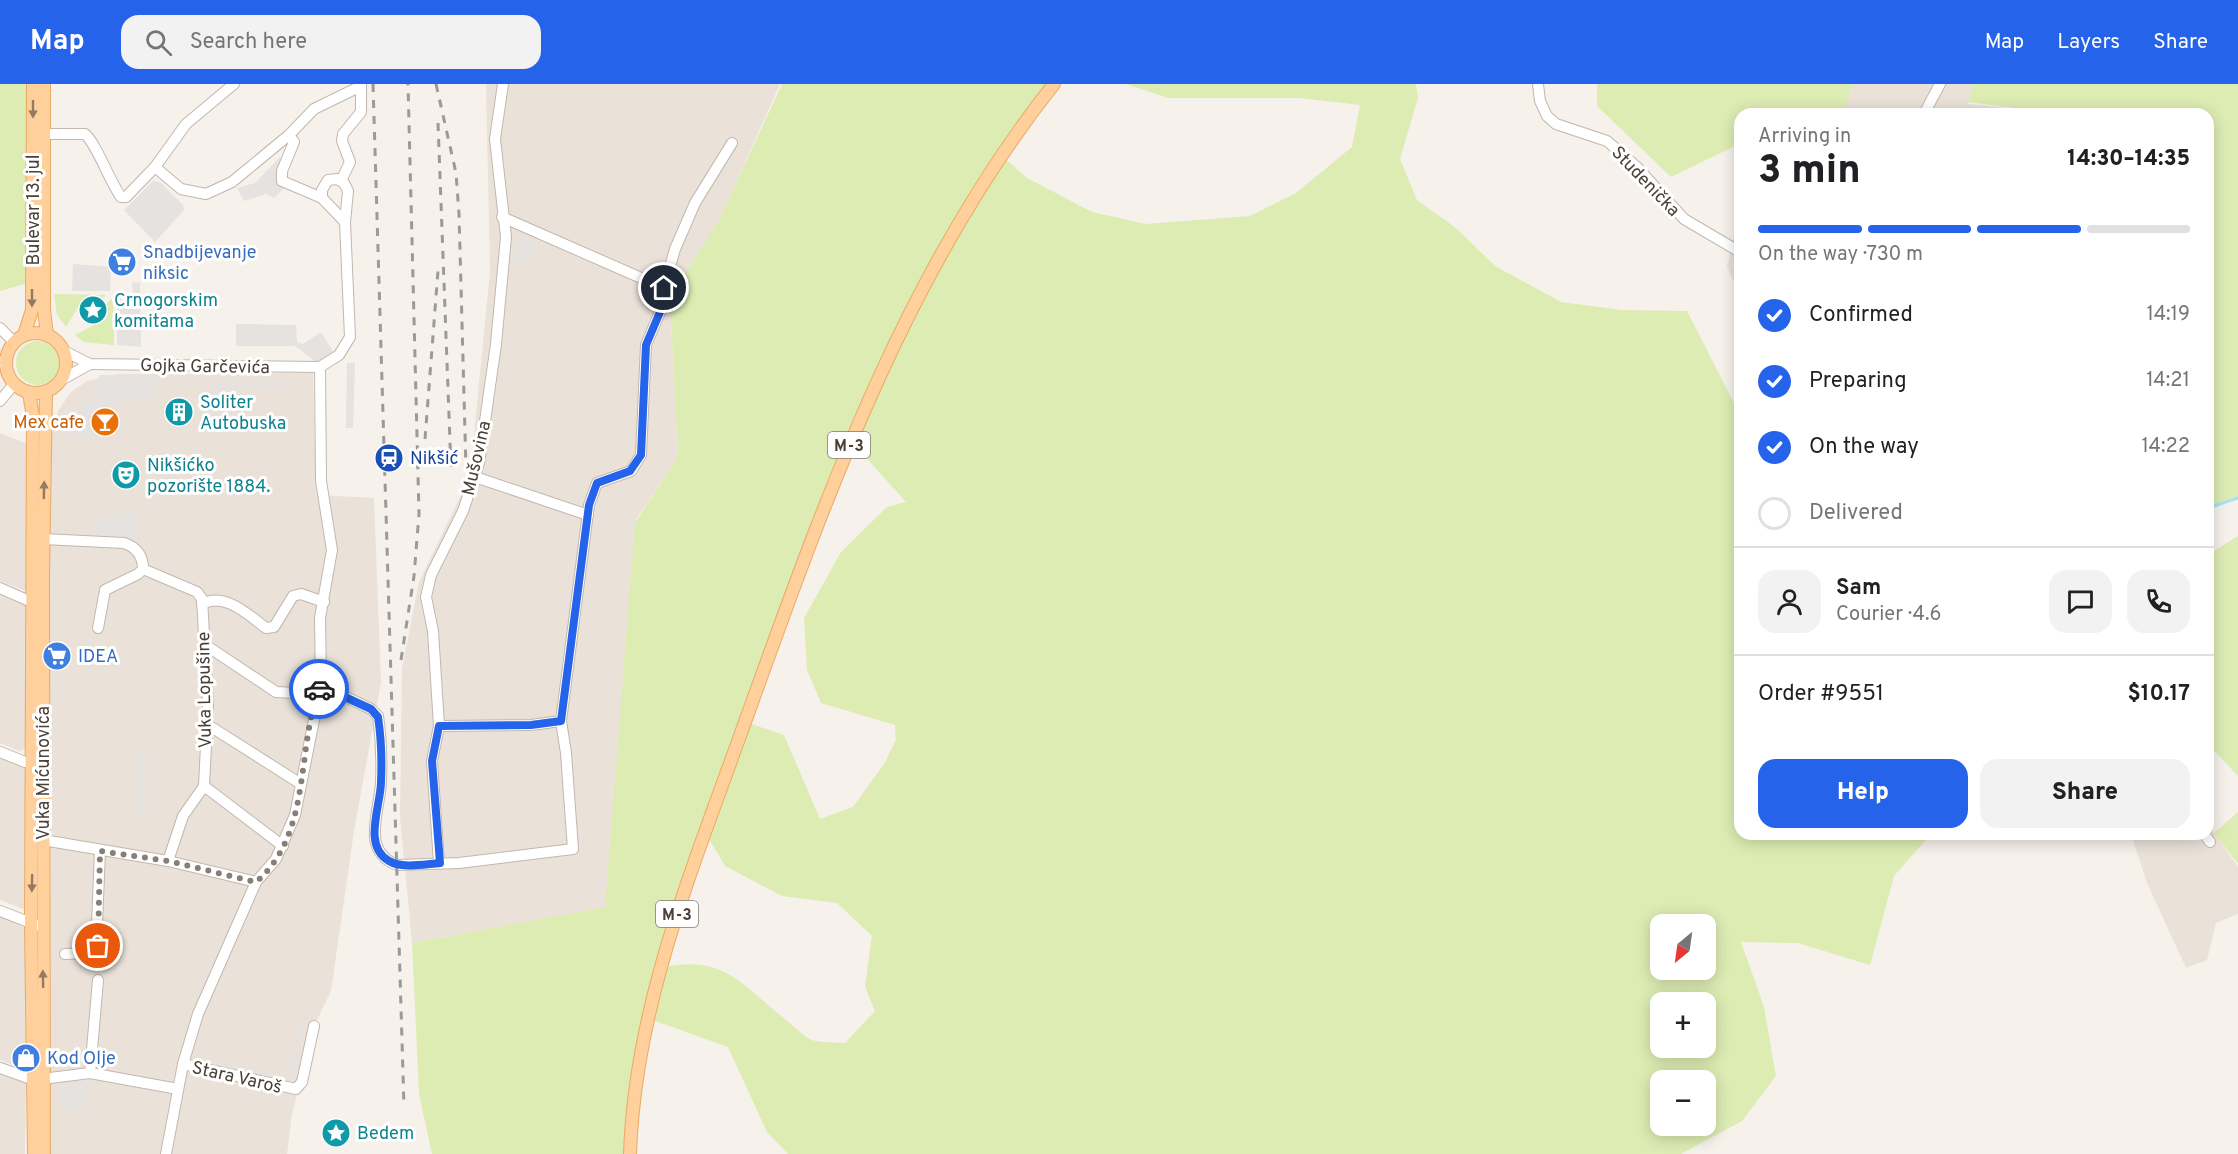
<!DOCTYPE html>
<meta charset="utf-8">
<style>
:root{--surface:#fff;--page:#f2f2f2;--text:#202124;--muted:#757577;--line:#e0e0e0;--accent:#2563eb}
body{margin:0;font-family:Overpass,sans-serif;background:var(--page);color:var(--text);height:100vh;display:flex;flex-direction:column;font-size:22px;white-space:nowrap}
*{box-sizing:border-box;margin:0}
p{font-size:20px;color:var(--muted)}
.icon{flex:none;width:33px;height:33px;fill:none;stroke:currentColor;stroke-width:2;stroke-linecap:round;stroke-linejoin:round}
.map{position:relative;flex:1;overflow:hidden}
.sheet{position:absolute;left:1734px;top:24px;width:480px;height:732px;display:flex;flex-direction:column;background:var(--surface);border-radius:18px;box-shadow:0 3px 15px #0003}
.sheet>*{flex:none}
.needle{width:39px;rotate:209deg}
.fabs{position:absolute;left:1650px;top:830px;display:grid;gap:12px}
.fabs a{display:grid;place-items:center;width:66px;height:66px;border-radius:12px;background:var(--surface);box-shadow:0 3px 15px #0003;font-size:30px}
.pin{position:absolute;display:grid;place-items:center;width:51px;height:51px;color:#fff;margin:-26px;border:3px solid #fff;border-radius:50%;box-shadow:0 2px 6px #0007}
.courier{position:absolute;display:grid;place-items:center;width:60px;height:60px;margin:-30px;border:4px solid #2563eb;border-radius:50%;background:#fff;color:#222;box-shadow:0 2px 8px #0007}
.headline em{font-style:normal;font-weight:800}
.headline div{display:flex;flex-direction:column-reverse}
.headline{display:flex;align-items:center;justify-content:space-between;height:102px;padding:0 24px}
h1{font-size:39px;font-weight:800;line-height:45px}
.bar{display:grid;grid-template-columns:repeat(4,1fr);gap:9px 6px;align-content:center;height:72px;padding:0 24px}
.bar i{height:8px;border-radius:4px;background:var(--line)}
.bar .on{background:var(--accent)}
.bar p{grid-column:span 4}
.line{display:flex;align-items:center;gap:15px;padding:0 24px;border-top:2px solid var(--line)}
.line div{flex:1}
.round{display:grid;place-items:center;flex:none;width:63px;height:63px;border-radius:18px;background:var(--page)}
ol{padding:0 24px;list-style:none}
li{display:flex;align-items:center;gap:18px;height:66px}
li p{margin-inline-start:auto}
li .icon{padding:6px;border-radius:50%;background:var(--accent);color:#fff;stroke-width:4}
li:last-child{color:var(--muted)}
li i{width:33px;height:33px;border:3px solid var(--line);border-radius:50%}
.cta{display:flex;gap:12px;margin-top:auto;padding:12px 24px}
.cta a{flex:1;height:69px;border-radius:18px;background:var(--accent);color:#fff;font-size:24px;font-weight:800;line-height:69px;text-align:center}
.cta a+a{background:var(--page);color:var(--text)}
header{display:flex;align-items:center;gap:36px;box-sizing:border-box;height:84px;padding:0 30px;background:var(--accent);color:#fff}
header strong{font-size:28px}
nav{display:flex;gap:33px;margin-inline-start:auto;font-size:21px}
.search{width:420px;height:54px;background:var(--page);display:flex;align-items:center;gap:15px;box-sizing:border-box;padding:0 21px;border-radius:18px;color:var(--muted);font-size:22px}
.map>svg:first-child{display:block}
.residential{fill:#eae2d9}
.green{fill:#ddecb3;fill-rule:evenodd}
.parking{fill:#e5e2df}
.lines{fill:none;stroke-linecap:round;stroke-linejoin:round}
.stream{stroke:#a6e3f4;stroke-width:3}
.minor-casing{stroke:#c2b7ad;stroke-width:12}
.major-casing{stroke:#eaa965;stroke-width:14}
.minor{stroke:#fff;stroke-width:10}
.major{stroke:#ffd09b;stroke-width:12}
.rail{stroke:#9a9a9a;stroke-width:3;stroke-dasharray:8 8;stroke-linecap:butt}
.oneway{fill:#937a60}
.done{stroke:#877e77;stroke-width:6;stroke-dasharray:0 10.8}
.route{stroke:#2563eb;stroke-width:8}
.labels{text-anchor:middle;stroke-width:6;stroke-linejoin:round;paint-order:stroke}
.shield{fill:#fff;stroke:#817974;stroke-width:1.5}
.shield-label{font-size:16px;font-weight:bold;fill:#4b4038}
.street-label{font-size:18px;fill:#4b4038;stroke:#fff}
.shop-label{font-size:18px;fill:#366cbe;stroke:#fff;text-anchor:start}
.culture-label{font-size:18px;fill:#0d838f;stroke:#fff;text-anchor:start}
.food-label{font-size:18px;fill:#c56008;stroke:#fff;text-anchor:end}
.transit-label{font-size:18px;fill:#164399;stroke:#fff;text-anchor:start}
</style>
<header>
<strong>Map</strong>
<div class="search"><svg class="icon" aria-label="search" viewBox="0 0 24 24"><circle cx="10" cy="10" r="6"/><path d="M15 15l6 6"/></svg>Search here</div>
<nav><a>Map</a><a>Layers</a><a>Share</a></nav>
</header>
<div class="map">
<svg width="2238" height="1070" viewBox="0 0 2238 1070">
<rect width="100%" height="100%" fill="#f6f1eb"/>
<!-- residential -->
<g class="residential">
<polygon points="486,0 780,0 720,135 670,215 678,372 636,436 606,823 412,859 400,733 402,585 419,498 470,392 490,187"/>
<polygon points="1853,0 1973,0 1968,20 2058,30 1843,30"/>
<polygon points="1740,125 1740,210 1727,183"/>
<polygon points="313,289 316,411 374,414 381,598 354,747 331,907 314,942 292,1030 287,1070 49,1070 48,515 51,353 58,327 71,308 87,297 117,290"/>
<polygon points="0,349 32,362 26,507 0,497"/>
<polygon points="0,509 29,521 29,661 20,667 0,659"/>
<polygon points="0,670 31,683 30,817 23,825 0,816"/>
<polygon points="2208,740 2238,783 2238,830 2216,839 2207,876 2186,884 2147,799 2131,750 2208,750"/>
<polygon points="0,828 12,832 29,849 29,987 0,976"/>
<polygon points="0,988 26,999 25,1070 0,1070"/>
</g>
<!-- green -->
<g class="green">
<polygon points="0,0 26,0 28,199 0,207"/>
<path d="M 782,0 L 1055,0 L 1002,72 L 1027,94 L 1092,128 L 1146,140 L 1250,132 L 1296,109 L 1352,63 L 1360,21 L 1300,14 L 1168,14 L 1126,0 L 1416,0 L 1418,14 L 1400,75 L 1417,116 L 1456,144 L 1495,182 L 1561,218 L 1622,226 L 1687,227 L 1740,331 L 1740,750 L 1931,750 L 1894,792 L 1870,881 L 1798,859 L 1741,858 L 1764,923 L 1776,992 L 1742,1037 L 1681,1070 L 788,1070 L 767,1048 L 728,963 L 647,934 L 631,1070 L 432,1070 L 419,1010 L 412,859 L 605,823 L 635,439 L 678,372 L 670,215 L 720,134 ZM 854,353 L 870,378 L 906,418 L 887,423 L 841,468 L 804,534 L 807,586 L 821,619 L 895,641 L 896,656 L 884,680 L 853,723 L 820,735 L 784,651 L 746,638 ZM 706,750 L 725,782 L 782,812 L 837,819 L 872,852 L 865,903 L 875,927 L 845,959 C 835,958 823,959 812,956 C 804,953 794,942 786,936 C 741,901 725,869 660,884 ZM 1660,840 L 1706,840 L 1706,885 L 1660,885 ZM 1660,918 L 1706,918 L 1706,963 L 1660,963 ZM 1660,996 L 1706,996 L 1706,1041 L 1660,1041 Z"/>
<polygon points="1597,0 1853,0 1843,30 1740,30 1740,96 1735,62 1671,93 1597,22"/>
<polygon points="1973,0 2238,0 2238,414 2208,425 2208,30 2060,30 1968,18"/>
<polygon points="54,210 106,211 95,222 80,220 66,243 57,231"/>
<polygon points="113,214 114,261 84,258 75,251 98,239 98,226"/>
<circle cx="38" cy="279" r="22"/>
<polygon points="2238,452 2238,692 2208,660 2208,471"/>
<polygon points="2238,728 2238,780 2214,749"/>
</g>
<!-- parking -->
<g class="parking">
<polygon points="280,73 287,101 274,114 266,110 244,117 237,104 255,99"/>
<polygon points="153,97 160,98 183,121 184,126 155,158 124,126"/>
<polygon points="522,149 537,156 524,182 509,175"/>
<polygon points="73,180 111,183 110,207 72,207"/>
<polygon points="132,198 140,199 141,263 117,261 117,211 133,210"/>
<polygon points="236,240 296,241 297,258 303,260 321,248 334,269 318,280 295,262 236,262"/>
<polygon points="347,279 355,279 353,344 346,344"/>
<polygon points="99,291 157,292 156,316 111,317 98,333 97,354 71,353 71,334 94,308"/>
<polygon points="214,296 284,298 283,304 237,303 236,320 214,320"/>
<polygon points="139,429 138,461 122,454 95,453 92,442 103,431"/>
<rect x="138" y="669" width="7" height="60"/>
<polygon points="302,933 306,935 293,996 288,995 287,1001 216,984 218,977 288,995"/>
<polygon points="90,989 81,1030 59,1020 59,993"/>
</g>
<g class="lines">
<!-- stream -->
<polyline class="stream" points="2208,424 2238,414"/>
<!-- minor casing -->
<g class="minor-casing">
<g id="minor">
<polyline points="1538,0 1540,17 1547,32 1556,40 1607,57 1637,83 1684,135 1740,168"/>
<polyline points="1924,30 1940,0"/>
<path d="M 36,50 L 85,50 C 96,59 110,98 121,113 L 126,113 L 155,83 L 186,40 L 234,0"/>
<polyline points="289,51 314,25 361,2"/>
<polyline points="155,83 181,105 206,110 232,98 289,51 294,58 282,87 282,97 322,114 345,138"/>
<polyline points="341,97 350,78 342,57 343,50 361,28 361,0"/>
<polyline points="502,133 664,204"/>
<polyline points="0,244 14,258"/>
<polyline points="64,267 90,280 320,283"/>
<polyline points="0,278 6,278"/>
<polyline points="320,283 339,271 350,253 345,138 348,107 344,99 337,95 328,96 322,106 322,114"/>
<polyline points="61,296 90,280"/>
<polyline points="0,317 14,300"/>
<polyline points="475,393 588,431"/>
<path d="M 43,455 L 124,459 C 136,463 143,471 143,485 L 138,490 L 105,506 L 98,544"/>
<polyline points="143,485 197,508 202,515 208,621 204,702 283,762"/>
<polyline points="0,504 27,516 39,516"/>
<path d="M 202,520 C 225,508 247,530 266,544 L 274,543 L 293,512 L 301,510 L 324,518"/>
<polyline points="204,560 276,608 317,610"/>
<path d="M 321,601 L 371,625 L 378,632 C 381,653 382,677 381,698 C 380,727 360,767 397,781 L 459,779 L 573,765 L 566,669 L 561,637 L 589,421 L 597,399 L 631,387 L 641,371 L 646,261 L 663,221 L 664,204 L 675,165 L 695,119 L 732,59"/>
<polyline points="208,641 301,700"/>
<polyline points="439,642 531,641 561,637"/>
<polyline points="0,668 25,678 40,680"/>
<polyline points="2204,750 2210,758"/>
<polyline points="43,756 168,777 256,798"/>
<polyline points="168,777 183,732 204,702"/>
<polyline points="439,779 432,677 439,642 433,547 426,513 431,491 463,427 479,379 496,260 506,153 495,55 503,0"/>
<polyline points="0,827 39,842"/>
<polyline points="65,870 91,869 96,865 100,767"/>
<polyline points="183,980 296,1005 302,998 314,942"/>
<polyline points="0,984 34,996 90,989 178,1005"/>
<polyline points="90,989 98,896"/>
<polyline points="166,1070 183,980 198,930 256,798 276,775 295,731 321,601 320,534 332,466 321,397 320,283"/>
</g>
</g>
<!-- major casing -->
<g class="major-casing">
<g id="major">
<polyline points="44,0 44,226 47,251"/>
<circle cx="36" cy="279" r="30"/>
<polyline points="24,251 32,226 33,0"/>
<polyline points="29,309 33,333 31,840 34,1070"/>
<polyline points="44,1070 43,493 46,308"/>
<path d="M 630,1070 C 635,922 692,786 741,649 C 823,422 902,191 1054,0"/>
</g>
</g>
<!-- minor -->
<use href="#minor" class="minor"/>
<!-- major -->
<use href="#major" class="major"/>
<!-- rail -->
<g class="rail">
<polyline points="373,0 404,1023"/>
<polyline points="436,0 456,89 459,130 466,385"/>
<polyline points="438,39 451,385"/>
<polyline points="425,355 438,187"/>
<polyline points="401,576 414,492 419,430 408,0"/>
</g>
</g>
<!-- one-way arrows -->
<defs><path id="oneway-solid" d="M-6-.8H1V-3.2L6.5 0L1 3.2V.8H-6Z" transform="scale(1.5)"/></defs>
<g class="oneway">
<use href="#oneway-solid" transform="translate(33 25) rotate(90)"/>
<use href="#oneway-solid" transform="translate(32 214) rotate(90)"/>
<use href="#oneway-solid" transform="translate(44 406) rotate(-89)"/>
<use href="#oneway-solid" transform="translate(32 799) rotate(91)"/>
<use href="#oneway-solid" transform="translate(43 895) rotate(-91)"/>
</g>
<g class="lines">
<!-- done -->
<path class="done" d="M 98,862 L 100,767 L 168,777 L 256,798 C 312,750 296,667 319,605"/>
<!-- route -->
<path class="route" d="M 319,605 L 321,602 L 371,625 L 378,633 C 381,653 382,677 381,698 C 381,721 362,762 389,777 C 402,785 425,780 440,779 L 432,677 L 439,642 L 531,641 L 561,637 L 589,421 L 597,399 L 630,387 L 641,371 L 646,261 L 663,221 L 664,204"/>
</g>
<!-- icons -->
<defs>
<g id="supermarket-disc" transform="scale(1.5)"><circle r="9.5" fill="#3f7fe0" stroke="#fff"/><path d="M-6-5.5h2.5l.6 2H6L4.5 2H-2.5L-4.4-4H-6ZM-1.5 3.2a1.3 1.3 0 1 0 .1 0ZM3 3.2a1.3 1.3 0 1 0 .1 0Z" fill="#fff"/></g>
<g id="sight-disc" transform="scale(1.5)"><circle r="9.5" fill="#0f9aa8" stroke="#fff"/><path d="M0-6L1.8-2.2L6-1.7L2.9 1.2L3.7 5.4L0 3.3L-3.7 5.4L-2.9 1.2L-6-1.7L-1.8-2.2Z" fill="#fff"/></g>
<g id="building-disc" transform="scale(1.5)"><circle r="9.5" fill="#0f9aa8" stroke="#fff"/><path d="M-4-6H4V6H1V3H-1V6H-4ZM-2.5-4.3h1.7v1.8h-1.7ZM.8-4.3h1.7v1.8H.8ZM-2.5-1h1.7V.8h-1.7ZM.8-1h1.7V.8H.8Z" fill="#fff"/></g>
<g id="bar-disc" transform="scale(1.5)"><circle r="9.5" fill="#e8710a" stroke="#fff"/><path d="M-6-5H6L.8 .8V4.5H3.5V6h-7V4.5H-.8V.8Z" fill="#fff"/></g>
<g id="station-disc" transform="scale(1.5)"><circle r="9.5" fill="#1a4fb4" stroke="#fff"/><path d="M-3-6H3Q5-6 5-4V2Q5 4 3 4L4.5 6H3L1.5 4h-3L-3 6H-4.5L-3 4Q-5 4-5 2V-4Q-5-6-3-6ZM-3.5-4v3h7v-3ZM-3.5 1v1.5H-2V1ZM2 1v1.5H3.5V1Z" fill="#fff"/></g>
<g id="theatre-disc" transform="scale(1.5)"><circle r="9.5" fill="#0f9aa8" stroke="#fff"/><path d="M-5-5.5Q0-4 5-5.5V0Q5 5 0 6Q-5 5-5 0ZM-3.3-2.5H-1v1.5H-3.3ZM1-2.5H3.3v1.5H1ZM-2.8 1Q0 5.5 2.8 1Z" fill="#fff"/></g>
<g id="shop-disc" transform="scale(1.5)"><circle r="9.5" fill="#3f7fe0" stroke="#fff"/><path d="M-5-2.5h2.3a2.7 3.5 0 0 1 5.4 0H5L5.5 6h-11ZM-1.5-2.5h3a1.5 2.3 0 0 0-3 0Z" fill="#fff"/></g>
</defs>
<g fill-rule="evenodd">
<use href="#supermarket-disc" x="122" y="178"/>
<use href="#sight-disc" x="93" y="226"/>
<use href="#building-disc" x="179" y="328"/>
<use href="#bar-disc" x="105" y="338"/>
<use href="#station-disc" x="389" y="374"/>
<use href="#theatre-disc" x="126" y="391"/>
<use href="#supermarket-disc" x="57" y="572"/>
<use href="#shop-disc" x="26" y="974"/>
<use href="#sight-disc" x="336" y="1049"/>
</g>
<g class="labels">
<!-- shield labels -->
<g class="shield">
<rect x="828" y="348" width="42" height="26" rx="4.5"/>
<rect x="656" y="817" width="42" height="26" rx="4.5"/>
</g>
<g class="shield-label">
<text x="849" y="367">M-3</text>
<text x="677" y="836">M-3</text>
</g>
<!-- street labels -->
<g class="street-label">
<text transform="translate(1646 97) rotate(46)" y="6">Studenička</text>
<text transform="translate(33 126) rotate(-90)" y="6">Bulevar 13. jul</text>
<text transform="translate(205 282) rotate(1)" y="6">Gojka Garčevića</text>
<text transform="translate(476 374) rotate(-77)" y="6">Mušovina</text>
<text transform="translate(204 606) rotate(-91)" y="6">Vuka Lopušine</text>
<text transform="translate(43 689) rotate(-90)" y="6">Vuka Mićunovića</text>
<text transform="translate(237 993) rotate(13)" y="6">Stara Varoš</text>
</g>
<!-- shop labels -->
<g class="shop-label">
<text x="143" y="174">Snadbijevanje<tspan x="143" dy="21">niksic</tspan></text>
<text x="78" y="578">IDEA</text>
<text x="47" y="980">Kod Olje</text>
</g>
<!-- culture labels -->
<g class="culture-label">
<text x="114" y="222">Crnogorskim<tspan x="114" dy="21">komitama</tspan></text>
<text x="200" y="324">Soliter<tspan x="200" dy="21">Autobuska</tspan></text>
<text x="147" y="387">Nikšićko<tspan x="147" dy="21">pozorište 1884.</tspan></text>
<text x="357" y="1055">Bedem</text>
</g>
<!-- food labels -->
<g class="food-label">
<text x="84" y="344">Mex cafe</text>
</g>
<!-- transit labels -->
<g class="transit-label">
<text x="410" y="380">Nikšić</text>
</g>
</g>
</svg>
<div class="fabs">
<a><svg class="needle" viewBox="-14 -14 28 28"><path d="M0-13l5 13h-10z" fill="#e53935"/><path d="M0 13l5-13h-10z" fill="#757577"/></svg></a>
<a>+</a>
<a>−</a>
</div>
<div class="pin" style="left:98px;top:862px;background:#ea580c"><svg class="icon" aria-label="bag" viewBox="0 0 24 24"><path d="M5 8h14l-1 12H6zM9 8a3 3 0 0 1 6 0"/></svg></div>
<div class="pin" style="left:664px;top:204px;background:#1f2937"><svg class="icon" aria-label="home" viewBox="0 0 24 24"><path d="M3 11l9-7 9 7M6 9v11h12V9"/></svg></div>
<div class="courier" style="left:319px;top:605px"><svg class="icon" aria-label="car" viewBox="0 0 24 24"><path d="M5 17H2v-5l4-1 3-4h7l3 4 3 1v5h-3M9 17h6M6 11h13"/><circle cx="7" cy="17" r="2"/><circle cx="17" cy="17" r="2"/></svg></div>
<section class="sheet">
<div class="headline"><div><h1>3 min</h1><p>Arriving in</p></div><em>14:30–14:35</em></div>
<div class="bar"><i class="on"></i><i class="on"></i><i class="on"></i><i></i><p>On the way · 730 m</p></div>
<ol>
<li><svg class="icon" aria-label="check" viewBox="0 0 24 24"><path d="M5 12l5 5 9-10"/></svg>Confirmed<p>14:19</p></li>
<li><svg class="icon" aria-label="check" viewBox="0 0 24 24"><path d="M5 12l5 5 9-10"/></svg>Preparing<p>14:21</p></li>
<li><svg class="icon" aria-label="check" viewBox="0 0 24 24"><path d="M5 12l5 5 9-10"/></svg>On the way<p>14:22</p></li>
<li><i></i>Delivered</li>
</ol>
<div class="line" style="height:108px"><a class="round"><svg class="icon" aria-label="person" viewBox="0 0 24 24"><circle cx="12" cy="8" r="4"/><path d="M4 21q1-7 8-7t8 7"/></svg></a><div><b>Sam</b><p>Courier · 4.6</p></div><a class="round"><svg class="icon" aria-label="chat" viewBox="0 0 24 24"><path d="M4 5h16v11H9l-5 4z"/></svg></a><a class="round"><svg class="icon" aria-label="phone" viewBox="0 0 24 24"><path d="M5 4h4l2 5-3 2q2 4 5 5l2-3 5 2v4C11 20 4 13 5 4z"/></svg></a></div>
<div class="line" style="height:78px"><div>Order #9551</div><b>$10.17</b></div>
<div class="cta"><a>Help</a><a>Share</a></div>
</section>
</div>
